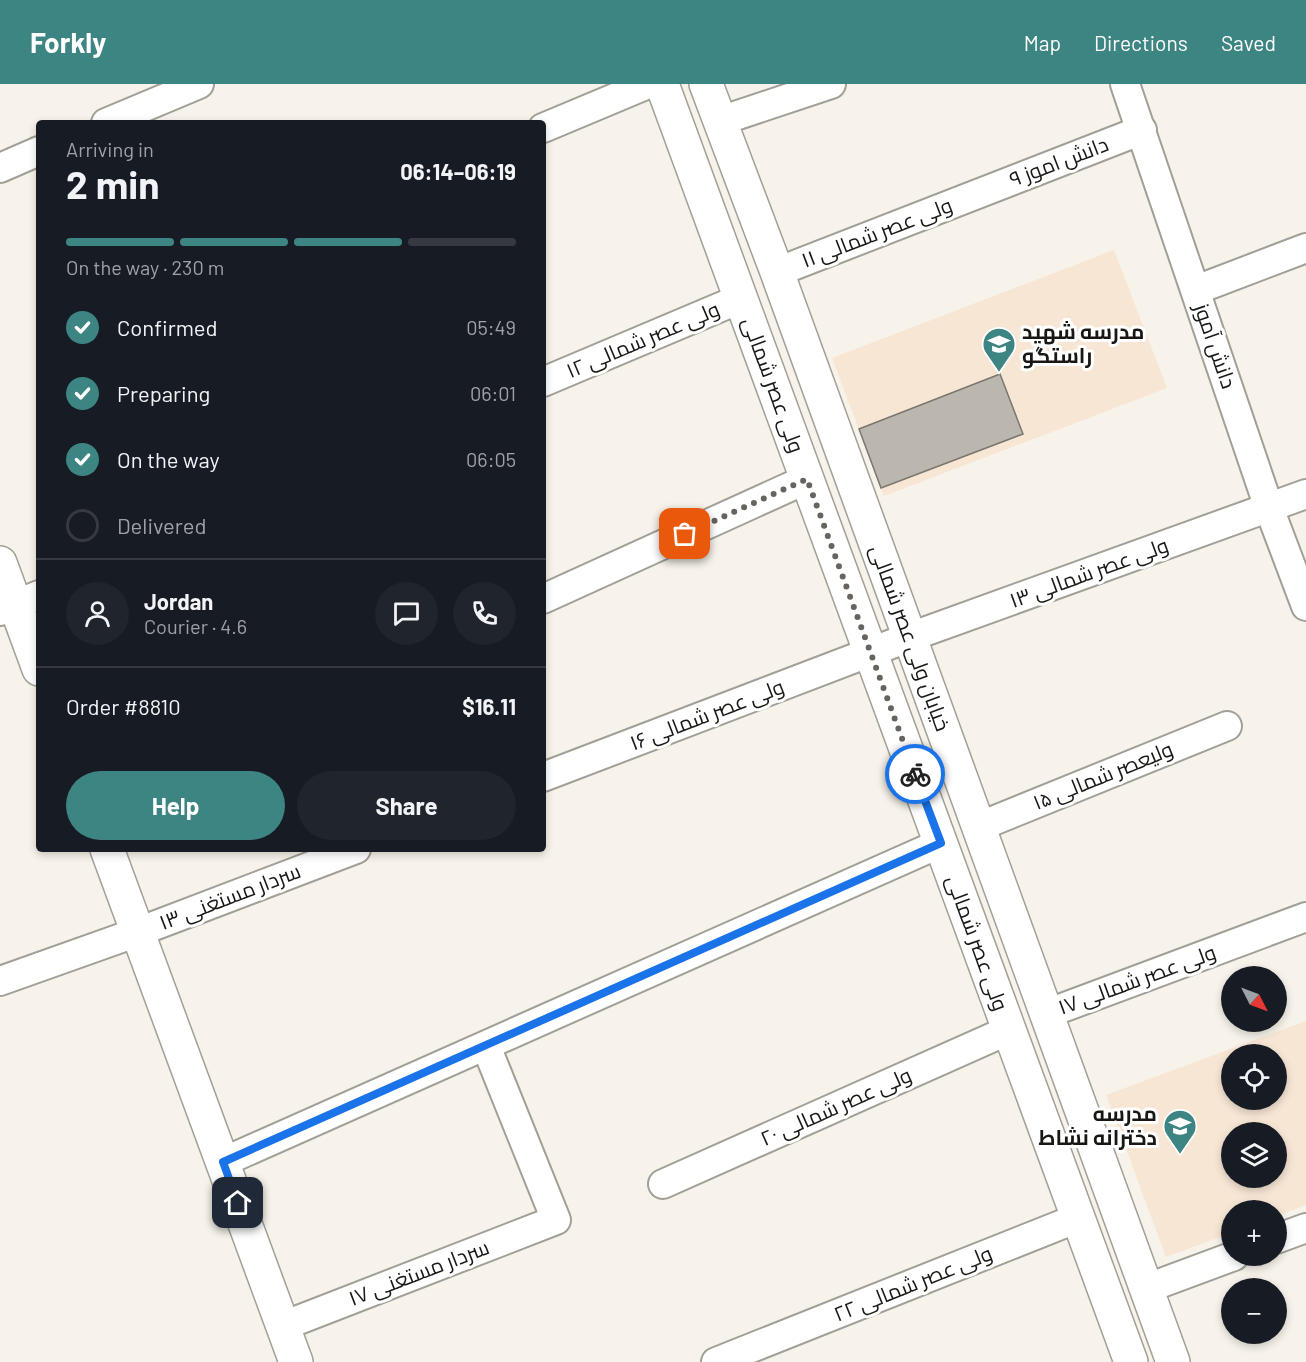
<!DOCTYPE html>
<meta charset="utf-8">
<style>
:root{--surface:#171b24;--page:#20242c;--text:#f1f3f6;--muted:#9ea1a6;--line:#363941;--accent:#3d8582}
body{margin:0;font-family:Barlow,Cairo,sans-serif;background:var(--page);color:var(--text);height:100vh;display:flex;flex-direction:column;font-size:22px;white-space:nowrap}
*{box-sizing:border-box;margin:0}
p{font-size:20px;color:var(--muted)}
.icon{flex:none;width:33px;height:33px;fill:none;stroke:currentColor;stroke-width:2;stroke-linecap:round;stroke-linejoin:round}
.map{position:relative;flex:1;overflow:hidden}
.sheet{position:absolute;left:36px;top:36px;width:510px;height:732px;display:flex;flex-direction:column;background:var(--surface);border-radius:6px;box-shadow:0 3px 9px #0003}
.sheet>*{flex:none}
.needle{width:39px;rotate:132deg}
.tools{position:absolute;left:1221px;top:882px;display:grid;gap:12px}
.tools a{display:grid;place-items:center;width:66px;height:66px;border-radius:50%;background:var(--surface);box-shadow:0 3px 9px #0003;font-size:30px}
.pin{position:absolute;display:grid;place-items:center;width:51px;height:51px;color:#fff;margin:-26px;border-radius:12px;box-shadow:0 3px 9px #0006}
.courier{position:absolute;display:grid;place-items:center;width:60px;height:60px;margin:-30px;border:4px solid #1a73e8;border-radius:50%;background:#fff;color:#222;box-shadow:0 2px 8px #0007}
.head em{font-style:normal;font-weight:700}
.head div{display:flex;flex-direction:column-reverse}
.head{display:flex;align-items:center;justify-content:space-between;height:102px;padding:0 30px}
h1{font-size:39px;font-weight:700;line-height:45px}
.bar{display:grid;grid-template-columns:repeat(4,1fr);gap:9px 6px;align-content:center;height:72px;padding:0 30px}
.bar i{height:8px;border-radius:4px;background:var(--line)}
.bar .active{background:var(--accent)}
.bar p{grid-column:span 4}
.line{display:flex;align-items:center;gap:15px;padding:0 30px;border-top:2px solid var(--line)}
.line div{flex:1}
.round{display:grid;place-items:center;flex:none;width:63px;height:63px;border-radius:32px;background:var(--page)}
ol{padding:0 30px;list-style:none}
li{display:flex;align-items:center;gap:18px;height:66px}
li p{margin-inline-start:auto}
li .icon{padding:6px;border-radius:50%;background:var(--accent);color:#fff;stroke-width:4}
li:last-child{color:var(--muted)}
li i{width:33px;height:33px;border:3px solid var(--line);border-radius:50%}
.action{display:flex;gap:12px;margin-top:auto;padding:12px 30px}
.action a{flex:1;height:69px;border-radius:36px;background:var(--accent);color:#fff;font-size:24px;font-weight:700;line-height:69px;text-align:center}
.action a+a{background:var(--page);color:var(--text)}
header{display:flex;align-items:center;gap:36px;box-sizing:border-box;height:84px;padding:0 30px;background:var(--accent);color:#fff}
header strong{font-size:28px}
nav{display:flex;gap:33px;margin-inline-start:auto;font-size:21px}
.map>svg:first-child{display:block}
.education{fill:#f8e6d5;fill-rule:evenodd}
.building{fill:#bbb7af;stroke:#7a766e;stroke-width:1.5}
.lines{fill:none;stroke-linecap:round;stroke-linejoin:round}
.minor-casing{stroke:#a29f96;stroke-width:32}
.tertiary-casing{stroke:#a29f96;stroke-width:36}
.minor{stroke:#fff;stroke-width:28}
.tertiary{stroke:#fff;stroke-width:33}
.done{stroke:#67645f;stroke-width:6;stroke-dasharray:0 10.8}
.route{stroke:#1a73e8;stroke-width:8}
.labels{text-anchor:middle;stroke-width:6;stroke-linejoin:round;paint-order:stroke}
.street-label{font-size:21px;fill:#191714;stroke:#fff}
.poi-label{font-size:21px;font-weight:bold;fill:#191714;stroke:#fff;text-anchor:start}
</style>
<header>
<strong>Forkly</strong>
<nav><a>Map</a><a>Directions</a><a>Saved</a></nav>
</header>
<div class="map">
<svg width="1306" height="1278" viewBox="0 0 1306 1278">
<rect width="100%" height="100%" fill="#f7f3ea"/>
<!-- education -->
<g class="education">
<polygon points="1114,166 1167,304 884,412 832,274"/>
<path d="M 1306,937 L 1306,1121 L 1277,1132 L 1276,1126 L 1232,1126 L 1231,1149 L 1166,1173 L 1106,1011 ZM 1232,970 L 1276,970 L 1276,1016 L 1232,1016 ZM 1232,1048 L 1276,1048 L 1276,1094 L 1232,1094 Z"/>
</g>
<!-- building -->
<polygon class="building" points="1000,290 1023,350 881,404 859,345"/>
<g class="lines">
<!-- minor casing -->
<g class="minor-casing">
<g id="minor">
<polyline points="1125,0 1269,424 1306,522"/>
<polyline points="720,37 831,0"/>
<polyline points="106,39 199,0"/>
<polyline points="543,44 648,0"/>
<polyline points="0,84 39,67"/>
<polyline points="777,188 1142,46"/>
<polyline points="1196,206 1306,164"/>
<polyline points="543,298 742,214"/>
<polyline points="543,515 807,395"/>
<polyline points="0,527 39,511"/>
<polyline points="543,693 910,553 1306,410"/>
<polyline points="978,743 1227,642"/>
<polyline points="0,897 138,848 356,765"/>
<polyline points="1046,930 1306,833"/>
<polyline points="223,1078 941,759"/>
<polyline points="663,1100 1009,946"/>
<polyline points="1276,1155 1306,1144"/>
<polyline points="1145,1205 1234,1172"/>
<polyline points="283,1242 556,1136 486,962"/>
<polyline points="716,1278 1078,1134"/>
</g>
</g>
<!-- tertiary casing -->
<g class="tertiary-casing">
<g id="tertiary">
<polyline points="662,0 1131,1278"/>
<polyline points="706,0 777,188 1173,1278"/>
<polyline points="0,479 39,585"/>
<polyline points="107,765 296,1278"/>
</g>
</g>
<!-- minor -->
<use href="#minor" class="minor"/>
<!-- tertiary -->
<use href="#tertiary" class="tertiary"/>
</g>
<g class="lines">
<!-- done -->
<polyline class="done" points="685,450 807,395 915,690"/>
<!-- route -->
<polyline class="route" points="238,1119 223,1078 941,759 915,690"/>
</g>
<!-- icons -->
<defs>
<g id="school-pin" transform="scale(1.725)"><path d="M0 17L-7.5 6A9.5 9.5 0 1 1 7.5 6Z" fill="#3d8582" stroke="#fff"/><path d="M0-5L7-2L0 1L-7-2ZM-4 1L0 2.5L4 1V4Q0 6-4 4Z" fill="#fff"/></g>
</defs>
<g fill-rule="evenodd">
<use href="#school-pin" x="999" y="260"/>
<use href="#school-pin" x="1180" y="1042"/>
</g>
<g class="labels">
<!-- street labels -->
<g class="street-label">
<text transform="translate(1059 78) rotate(-21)" y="7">دانش اموز ۹</text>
<text transform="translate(877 149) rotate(-21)" y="7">ولی عصر شمالی ۱۱</text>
<text transform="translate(643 256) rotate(-23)" y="7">ولی عصر شمالی ۱۲</text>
<text transform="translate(1215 262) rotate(71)" y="7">دانش آموز</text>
<text transform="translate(773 301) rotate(70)" y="7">ولی عصر شمالی</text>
<text transform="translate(1089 489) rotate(-20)" y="7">ولی عصر شمالی ۱۳</text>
<text transform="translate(910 554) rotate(70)" y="7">خیابان ولی عصر شمالی</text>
<text transform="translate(707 631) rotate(-21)" y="7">ولی عصر شمالی ۱۶</text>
<text transform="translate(1103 692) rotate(-22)" y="7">ولیعصر شمالی ۱۵</text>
<text transform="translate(230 813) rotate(-21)" y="7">سردار مستغنی ۱۳</text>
<text transform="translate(977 859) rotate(70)" y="7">ولی عصر شمالی</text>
<text transform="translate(1137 896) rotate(-20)" y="7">ولی عصر شمالی ۱۷</text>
<text transform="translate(836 1023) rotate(-24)" y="7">ولی عصر شمالی ۲۰</text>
<text transform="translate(419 1189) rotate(-21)" y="7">سردار مستغنی ۱۷</text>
<text transform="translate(913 1200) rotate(-22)" y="7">ولی عصر شمالی ۲۲</text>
</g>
<!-- poi labels -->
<g class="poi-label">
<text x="1022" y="255">مدرسه شهید<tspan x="1022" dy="24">راستگو</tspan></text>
<text x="1157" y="1037" text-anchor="end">مدرسه<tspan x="1157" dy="24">دخترانه نشاط</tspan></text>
</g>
</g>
</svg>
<div class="tools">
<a><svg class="needle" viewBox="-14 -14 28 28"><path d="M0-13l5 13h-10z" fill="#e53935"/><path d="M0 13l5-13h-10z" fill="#9ea1a6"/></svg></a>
<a><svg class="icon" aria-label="locate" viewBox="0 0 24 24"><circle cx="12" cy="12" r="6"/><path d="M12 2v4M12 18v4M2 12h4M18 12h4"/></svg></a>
<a><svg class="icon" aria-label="layers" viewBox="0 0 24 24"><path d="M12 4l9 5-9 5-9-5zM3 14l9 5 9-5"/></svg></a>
<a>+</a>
<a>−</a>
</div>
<div class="pin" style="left:685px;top:450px;background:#ea580c"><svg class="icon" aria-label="bag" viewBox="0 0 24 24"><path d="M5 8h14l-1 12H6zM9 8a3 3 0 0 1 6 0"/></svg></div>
<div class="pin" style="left:238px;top:1119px;background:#1f2937"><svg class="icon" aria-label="home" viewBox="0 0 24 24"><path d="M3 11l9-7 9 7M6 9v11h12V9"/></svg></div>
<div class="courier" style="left:915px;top:690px"><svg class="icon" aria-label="bike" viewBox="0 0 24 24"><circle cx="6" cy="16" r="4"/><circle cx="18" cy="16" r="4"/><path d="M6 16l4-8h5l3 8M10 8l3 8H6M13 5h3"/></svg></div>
<section class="sheet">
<div class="head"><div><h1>2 min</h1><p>Arriving in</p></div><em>06:14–06:19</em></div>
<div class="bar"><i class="active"></i><i class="active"></i><i class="active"></i><i></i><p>On the way · 230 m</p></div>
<ol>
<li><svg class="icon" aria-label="check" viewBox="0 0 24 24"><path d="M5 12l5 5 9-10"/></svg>Confirmed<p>05:49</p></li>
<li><svg class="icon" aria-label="check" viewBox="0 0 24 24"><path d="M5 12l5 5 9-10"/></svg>Preparing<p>06:01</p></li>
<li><svg class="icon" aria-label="check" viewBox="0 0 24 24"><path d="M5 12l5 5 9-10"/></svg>On the way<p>06:05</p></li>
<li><i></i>Delivered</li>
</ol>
<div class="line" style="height:108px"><a class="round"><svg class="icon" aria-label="person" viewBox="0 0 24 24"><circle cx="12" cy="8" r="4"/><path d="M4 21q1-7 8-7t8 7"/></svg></a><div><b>Jordan</b><p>Courier · 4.6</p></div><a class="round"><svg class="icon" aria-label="chat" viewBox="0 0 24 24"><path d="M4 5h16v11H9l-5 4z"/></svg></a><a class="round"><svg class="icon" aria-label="phone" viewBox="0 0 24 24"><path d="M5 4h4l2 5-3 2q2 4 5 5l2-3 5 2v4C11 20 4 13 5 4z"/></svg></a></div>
<div class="line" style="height:78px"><div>Order #8810</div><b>$16.11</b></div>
<div class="action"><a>Help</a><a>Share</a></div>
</section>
</div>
